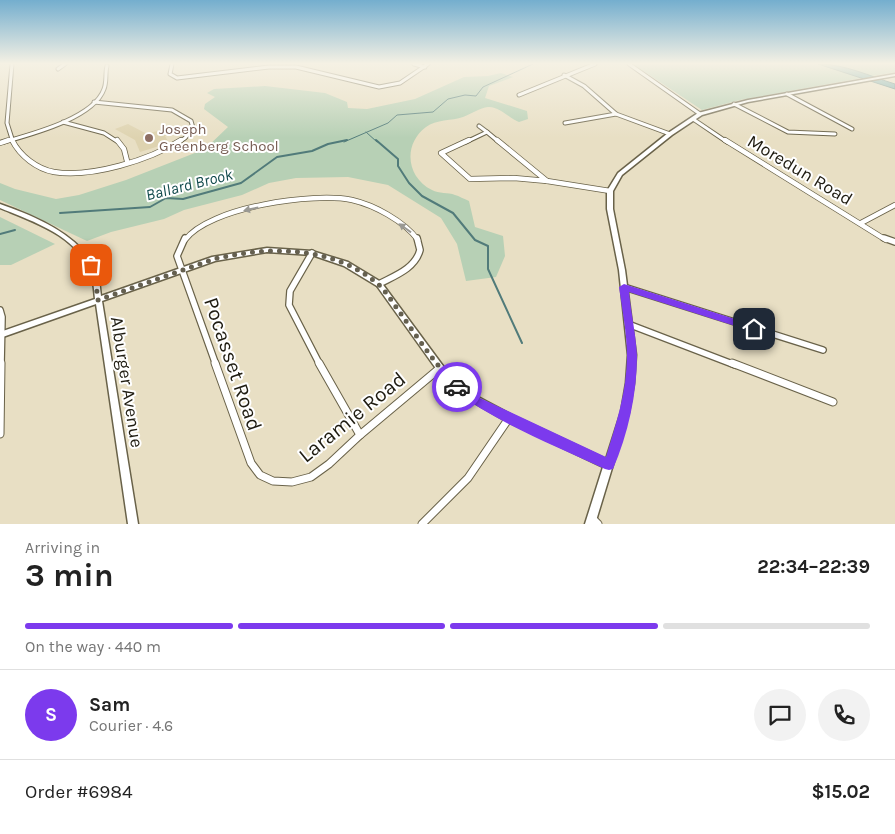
<!DOCTYPE html>
<meta charset="utf-8">
<style>
:root{--surface:#fff;--page:#f2f2f2;--text:#222;--muted:#767676;--line:#e0e0e0;--accent:#7c3aed}
body{margin:0;font-family:Karla,sans-serif;background:var(--page);color:var(--text);height:100vh;display:flex;flex-direction:column;font-size:19px;white-space:nowrap}
*{box-sizing:border-box;margin:0}
p{font-size:16px;color:var(--muted)}
.icon{flex:none;width:28px;height:28px;fill:none;stroke:currentColor;stroke-width:2;stroke-linecap:round;stroke-linejoin:round}
.map{position:relative;height:524px;overflow:hidden}
.panel{display:flex;flex-direction:column;background:var(--surface);flex:1}
.panel>*{flex:none}
.pin{position:absolute;display:grid;place-items:center;width:42px;height:42px;color:#fff;margin:-21px;border-radius:10px;box-shadow:0 2px 8px #0006}
.courier{position:absolute;display:grid;place-items:center;width:50px;height:50px;margin:-25px;border:4px solid #7c3aed;border-radius:50%;background:#fff;color:#222;box-shadow:0 1px 6px #0007}
.summary em{font-style:normal;font-weight:700}
.summary div{display:flex;flex-direction:column-reverse}
.summary{display:flex;align-items:center;justify-content:space-between;height:85px;padding:0 25px}
h1{font-size:32px;font-weight:700;line-height:38px}
.bar{display:grid;grid-template-columns:repeat(4,1fr);gap:8px 5px;align-content:center;height:60px;padding:0 25px}
.bar i{height:6px;border-radius:4px;background:var(--line)}
.bar .selected{background:var(--accent)}
.bar p{grid-column:span 4}
.line{display:flex;align-items:center;gap:12px;padding:0 25px;border-top:1px solid var(--line)}
.line div{flex:1}
.round{display:grid;place-items:center;flex:none;width:52px;height:52px;border-radius:26px;background:var(--page)}
.map>svg:first-child{display:block}
.built{fill:#ded3b0}
.green{fill:#b7d0b5}
.water{fill:#66a4a7;stroke:#517b7a}
.lines{fill:none;stroke-linecap:round;stroke-linejoin:round}
.stream-far1{stroke:#517b7a;stroke-width:1}
.stream{stroke:#517b7a;stroke-width:2}
.minor-far3-casing{stroke:#696249;stroke-width:5}
.minor-far2-casing{stroke:#696249;stroke-width:6}
.minor-far1-casing{stroke:#696249;stroke-width:8}
.minor-casing{stroke:#696249;stroke-width:9}
.tertiary-casing{stroke:#696249;stroke-width:3}
.minor-far3{stroke:#fff;stroke-width:3}
.minor-far2{stroke:#fff;stroke-width:4.5}
.minor-far1{stroke:#fff;stroke-width:5.5}
.minor{stroke:#fff;stroke-width:7}
.tertiary{fill:#fff;fill-rule:evenodd}
.oneway{fill:#9a9994}
.route{fill:#7c3aed}
.done{stroke:#656050;stroke-width:5;stroke-dasharray:0 9}
.education-dot{fill:#8d6e63;stroke:#fff;stroke-width:2}
.labels{text-anchor:middle;stroke-width:4;stroke-linejoin:round;paint-order:stroke}
.far-education-label{font-size:15px;fill:#785e54;stroke:#fff;text-anchor:start}
.far-water-label{font-size:16px;font-style:italic;fill:#124b4d;stroke:#fff}
.street-label{font-size:18px;fill:#1f1c11;stroke:#fff}
.near-street-label{font-size:21px;fill:#1f1c11;stroke:#fff}
</style>
<div class="map">
<svg width="895" height="524" viewBox="0 0 895 524">
<rect width="100%" height="100%" fill="#e8dfc4"/>
<!-- built -->
<polygon class="built" points="128,124 147,134 177,125 180,131 165,136 169,143 140,152 135,140 115,129"/>
<!-- green -->
<g class="green">
<polygon points="633,64 895,64 895,72 740,100 702,110"/>
<path d="M 501,73 L 513,77 L 489,86 L 485,98 L 527,111 L 528,119 L 519,122 C 509,118 499,106 488,107 C 480,108 471,114 463,117 C 452,121 436,119 426,127 C 403,144 406,177 432,190 C 439,194 448,192 455,195 C 459,196 464,199 469,201 L 475,227 L 503,236 L 505,256 L 496,277 L 466,281 L 457,244 L 441,218 L 388,185 L 348,177 L 296,178 L 269,183 L 242,195 L 184,210 L 164,219 L 111,232 L 87,241 L 0,200 L 0,183 L 15,189 L 56,199 L 79,195 L 126,180 L 205,149 L 228,127 L 204,109 L 205,104 L 215,97 L 207,93 L 214,89 L 265,86 L 325,93 L 347,102 L 348,108 L 367,109 L 415,99 L 464,77 L 488,76 Z"/>
<polygon points="0,217 55,244 11,265 0,265"/>
</g>
<!-- water -->
<path class="water" d="M 818,64 C 845,64 869,76 895,84 L 895,89 Z"/>
<g class="lines">
<!-- stream-far1 -->
<g class="stream-far1">
<polyline points="366,132 377,142"/>
<polyline points="344,142 388,123 397,115 433,112 448,99 465,95 476,96 483,87 533,64"/>
</g>
<!-- stream -->
<g class="stream">
<polyline points="376,140 398,159 398,166 409,183 422,196 453,213 475,240 488,246 488,269 522,343"/>
<polyline points="60,213 150,207 166,198 183,199 241,183 277,157 312,151 328,144 347,140"/>
<polyline points="0,234 15,230"/>
</g>
<!-- minor-far3 casing -->
<g class="minor-far3-casing">
<g id="minor-far3">
<polyline points="12,64 7,123 13,142"/>
<polyline points="172,64 170,74 177,78 269,67 296,67 379,87 400,83 428,64"/>
<polyline points="414,64 425,67"/>
<polyline points="629,64 700,114"/>
<polyline points="58,69 65,64"/>
<polyline points="564,75 584,86 616,114 670,134"/>
<polyline points="787,94 852,129"/>
<polyline points="519,95 595,64"/>
<polyline points="94,102 172,110 191,121 193,128 185,138 179,142"/>
<polyline points="734,104 788,132 835,134"/>
<polyline points="693,119 727,142"/>
<polyline points="63,122 104,133 118,142"/>
<polyline points="565,123 616,114"/>
<polyline points="479,126 487,132"/>
<path d="M 4,142 C 32,134 94,118 104,89 C 107,82 105,73 107,66"/>
<polyline points="466,142 487,132 499,142"/>
</g>
</g>
<!-- minor-far2 casing -->
<g class="minor-far2-casing">
<g id="minor-far2">
<path d="M 12,140 C 20,156 37,169 54,172 C 91,178 150,160 181,140"/>
<polyline points="117,140 124,149 127,161"/>
<polyline points="469,140 441,153 470,179 514,178 547,181 497,140"/>
<polyline points="725,140 886,240"/>
<polyline points="0,143 9,140"/>
<polyline points="547,181 610,191"/>
<polyline points="861,223 895,205"/>
<path d="M 185,240 C 209,207 314,192 352,200 C 374,205 404,221 418,240"/>
</g>
</g>
<!-- minor-far1 casing -->
<g class="minor-far1-casing">
<g id="minor-far1">
<polyline points="185,238 177,256 216,365"/>
<polyline points="884,238 895,242"/>
<polyline points="312,253 290,291 289,305 320,365"/>
<path d="M 379,284 C 394,276 415,269 420,250 L 417,238"/>
<polyline points="624,287 823,350"/>
<polyline points="0,310 2,317 1,365"/>
<polyline points="628,324 735,365"/>
</g>
</g>
<!-- minor casing -->
<g class="minor-casing">
<g id="minor">
<polyline points="215,363 251,463 260,475 273,481 292,482 311,477 329,464 360,435 440,368"/>
<polyline points="319,363 360,435"/>
<polyline points="732,363 833,402"/>
<polyline points="0,434 1,363"/>
<polyline points="593,519 598,524"/>
<polyline points="422,524 468,478 509,418"/>
</g>
</g>
<!-- tertiary casing -->
<g class="tertiary-casing">
<path id="tertiary" d="M 895,74 L 895,76 L 748,102 L 702,115 L 672,135 L 622,175 L 613,191 L 613,209 L 625,270 L 636,355 L 634,383 L 629,412 L 595,524 L 585,524 L 603,467 L 506,421 L 459,394 L 437,370 L 377,286 L 344,266 L 312,255 L 267,252 L 215,261 L 102,301 L 138,524 L 128,524 L 96,304 L 0,338 L 0,332 L 95,299 C 94,291 94,283 91,275 C 79,236 34,222 0,208 L 0,204 C 35,216 88,238 98,277 C 100,283 100,290 101,296 L 212,257 L 267,248 L 312,251 L 348,262 L 381,282 L 443,366 L 465,390 L 512,415 L 606,459 L 621,412 L 626,383 L 628,355 L 619,270 L 607,209 L 607,191 L 618,173 L 668,133 L 698,113 L 748,100 Z"/>
</g>
<!-- minor-far3 -->
<use href="#minor-far3" class="minor-far3"/>
<!-- minor-far2 -->
<use href="#minor-far2" class="minor-far2"/>
<!-- minor-far1 -->
<use href="#minor-far1" class="minor-far1"/>
<!-- minor -->
<use href="#minor" class="minor"/>
<!-- tertiary -->
<use href="#tertiary" class="tertiary"/>
</g>
<!-- one-way arrows -->
<defs><path id="oneway-solid" d="M-6-.8H1V-3.2L6.5 0L1 3.2V.8H-6Z" transform="scale(1.25)"/></defs>
<g class="oneway">
<use href="#oneway-solid" transform="translate(251 209) rotate(168)"/>
<use href="#oneway-solid" transform="translate(405 228) rotate(-144)"/>
</g>
<!-- sky -->
<linearGradient id="sky" x2="0" y2="1"><stop stop-color="#74aece"/><stop offset="0.46" stop-color="#f5f1e4"/><stop offset="1" stop-color="#f5f1e4" stop-opacity="0"/></linearGradient>
<rect width="895" height="138" fill="url(#sky)"/>
<!-- route -->
<path class="route" d="M 624,284 L 757,326 L 759,329 L 754,332 L 629,292 C 631,313 636,335 637,356 C 637,394 628,434 613,469 L 609,470 L 605,469 C 554,445 499,424 453,390 L 452,387 L 453,384 L 461,384 L 480,398 L 606,457 C 616,424 627,391 627,356 C 627,333 622,309 619,287 Z"/>
<g class="lines">
<!-- done -->
<path class="done" d="M 91,265 L 95,276 L 98,300 L 214,259 C 269,246 332,245 378,284 C 386,291 392,302 399,311 C 417,337 435,364 457,387"/>
</g>
<!-- markers -->
<circle class="education-dot" cx="149" cy="138" r="5"/>
<g class="labels">
<!-- far-education labels -->
<g class="far-education-label">
<text x="159" y="134">Joseph<tspan x="159" dy="17">Greenberg School</tspan></text>
</g>
<!-- far-water labels -->
<g class="far-water-label">
<text transform="translate(189 184) rotate(-14)" y="6">Ballard Brook</text>
</g>
<!-- street labels -->
<g class="street-label">
<text transform="translate(800 170) rotate(31)" y="6">Moredun Road</text>
<text transform="translate(127 382) rotate(81)" y="6">Alburger Avenue</text>
</g>
<!-- near-street labels -->
<g class="near-street-label">
<text transform="translate(233 364) rotate(71)" y="7">Pocasset Road</text>
<text transform="translate(352 417) rotate(-39)" y="7">Laramie Road</text>
</g>
</g>
</svg>
<div class="pin" style="left:91px;top:265px;background:#ea580c"><svg class="icon" aria-label="bag" viewBox="0 0 24 24"><path d="M5 8h14l-1 12H6zM9 8a3 3 0 0 1 6 0"/></svg></div>
<div class="pin" style="left:754px;top:329px;background:#1f2937"><svg class="icon" aria-label="home" viewBox="0 0 24 24"><path d="M3 11l9-7 9 7M6 9v11h12V9"/></svg></div>
<div class="courier" style="left:457px;top:387px"><svg class="icon" aria-label="car" viewBox="0 0 24 24"><path d="M5 17H2v-5l4-1 3-4h7l3 4 3 1v5h-3M9 17h6M6 11h13"/><circle cx="7" cy="17" r="2"/><circle cx="17" cy="17" r="2"/></svg></div>
</div>
<section class="panel">
<div class="summary"><div><h1>3 min</h1><p>Arriving in</p></div><em>22:34–22:39</em></div>
<div class="bar"><i class="selected"></i><i class="selected"></i><i class="selected"></i><i></i><p>On the way · 440 m</p></div>
<div class="line" style="height:90px"><b class="round" style="background:var(--accent);color:#fff">S</b><div><b>Sam</b><p>Courier · 4.6</p></div><a class="round"><svg class="icon" aria-label="chat" viewBox="0 0 24 24"><path d="M4 5h16v11H9l-5 4z"/></svg></a><a class="round"><svg class="icon" aria-label="phone" viewBox="0 0 24 24"><path d="M5 4h4l2 5-3 2q2 4 5 5l2-3 5 2v4C11 20 4 13 5 4z"/></svg></a></div>
<div class="line" style="height:65px"><div>Order #6984</div><b>$15.02</b></div>
</section>
